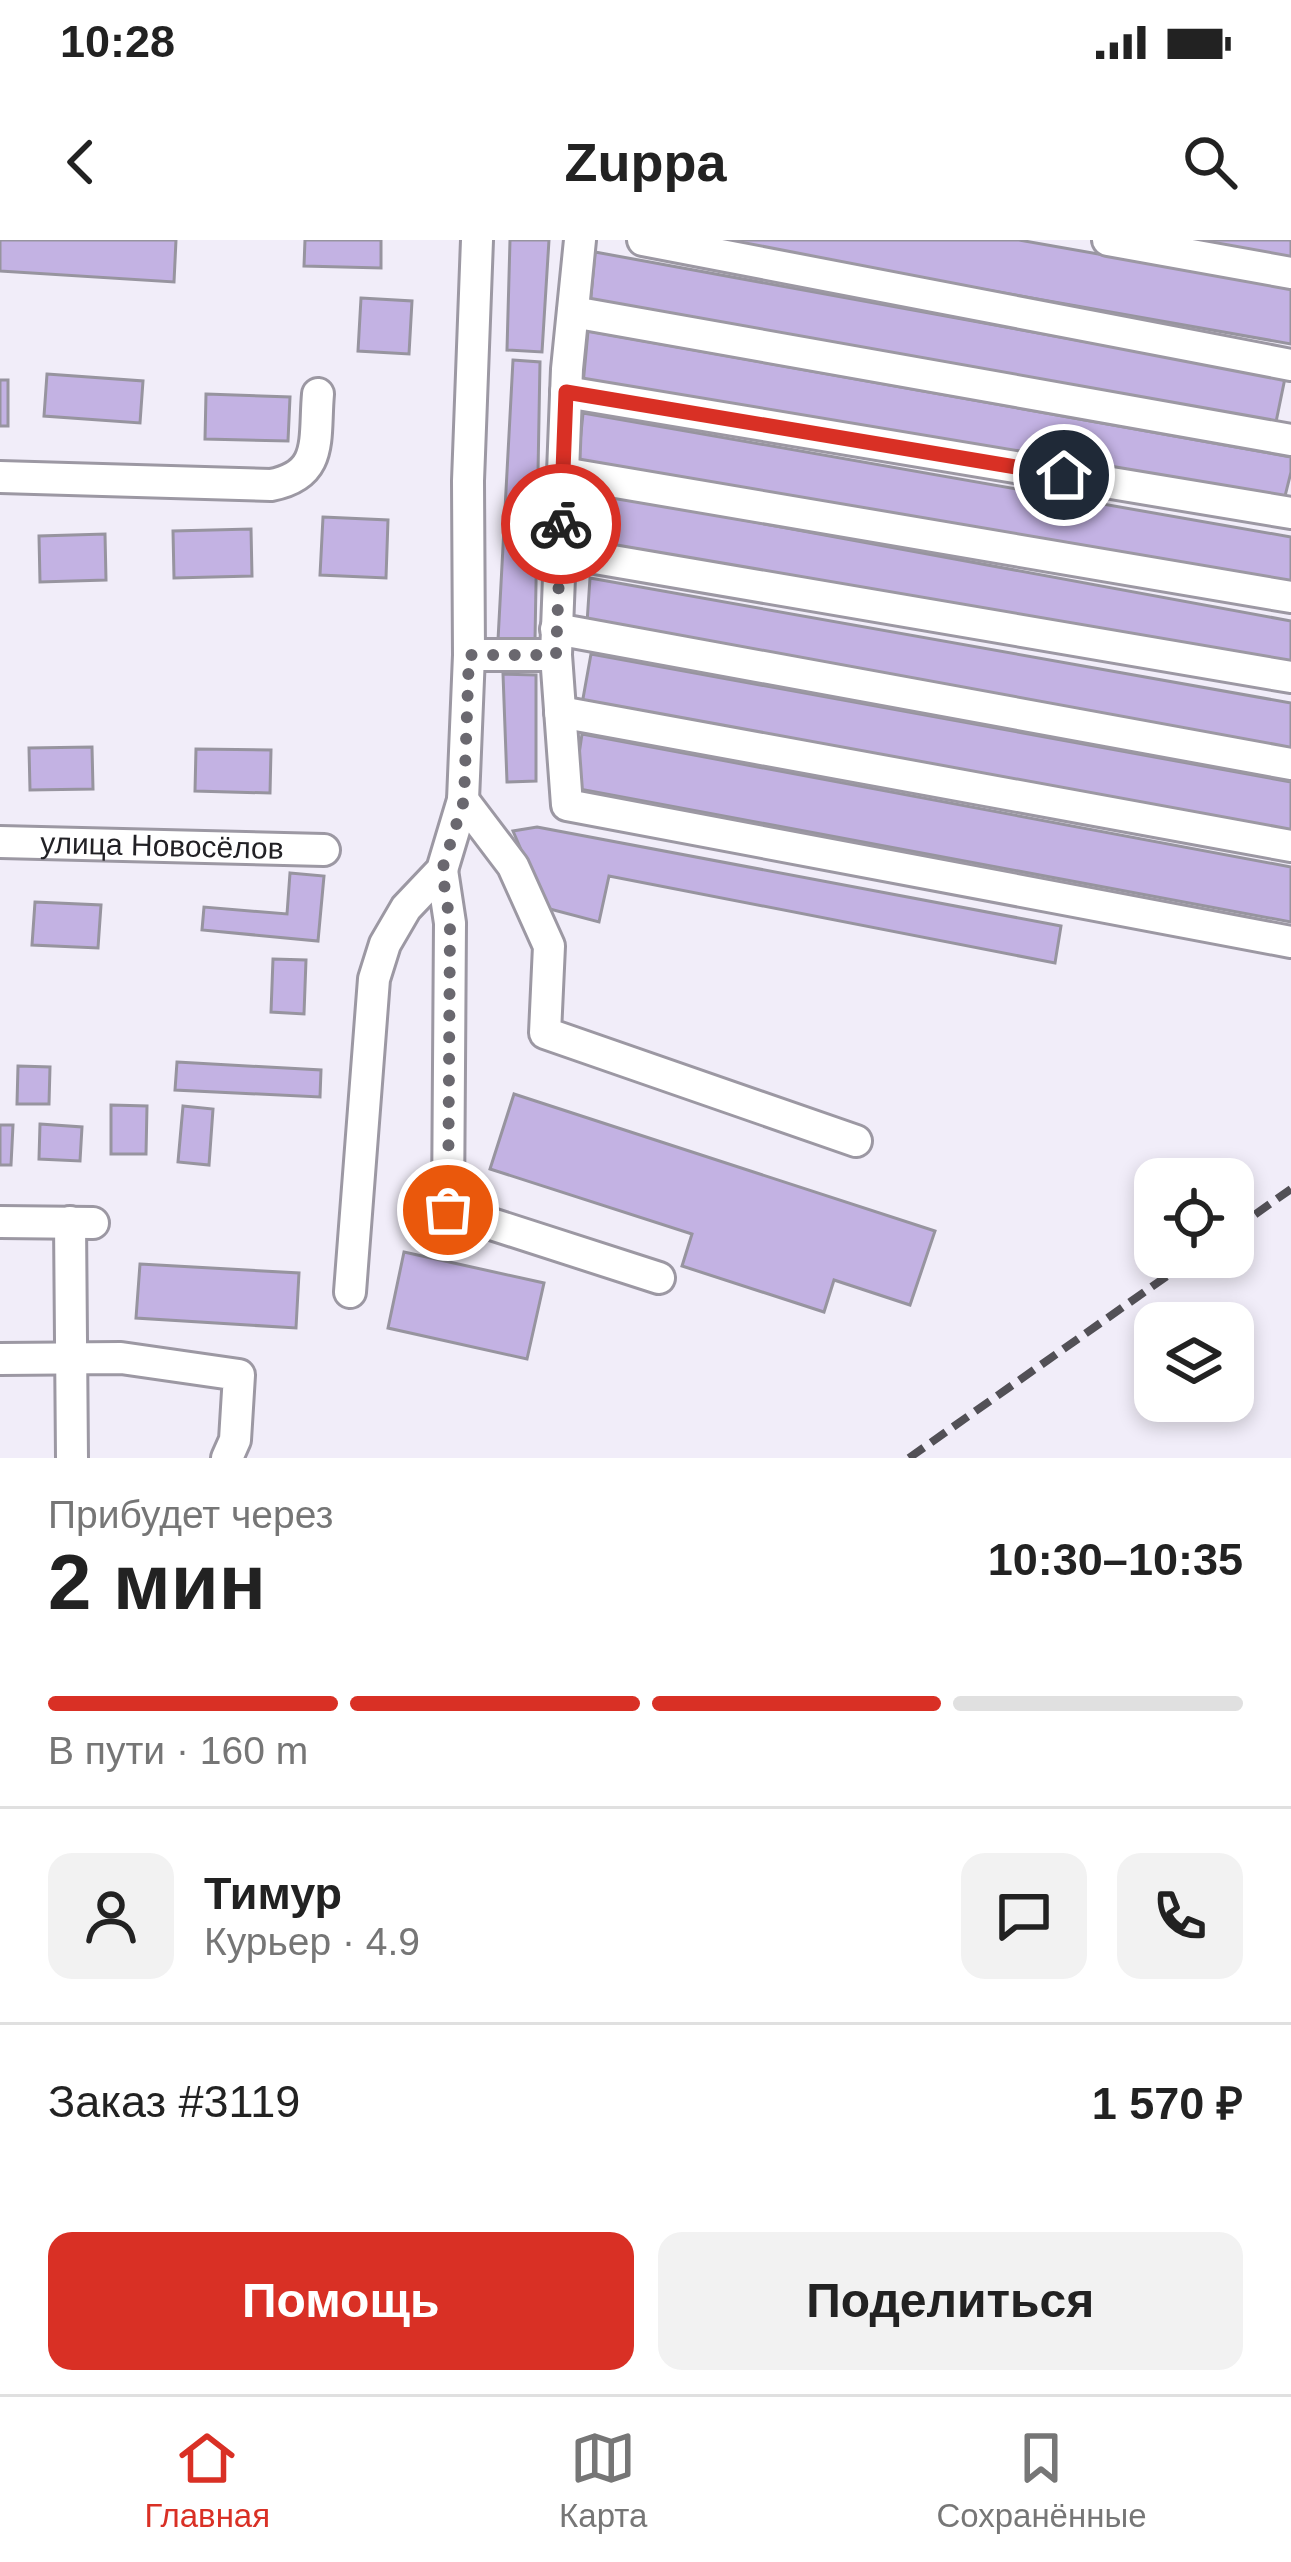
<!DOCTYPE html>
<html lang="ru">
<meta charset="utf-8">
<style>
:root{--surface:#fff;--page:#f2f2f2;--text:#222;--muted:#767676;--line:#e0e0e0;--accent:#d93025}
body{margin:0;font-family:Arial,sans-serif;background:var(--page);color:var(--text);height:100vh;display:flex;flex-direction:column;font-size:45px;white-space:nowrap}
*{box-sizing:border-box;margin:0}
p{font-size:39px;color:var(--muted)}
.icon{flex:none;width:66px;height:66px;fill:none;stroke:currentColor;stroke-width:2;stroke-linecap:round;stroke-linejoin:round}
.map{position:relative;height:1218px;overflow:hidden}
.side{display:flex;flex-direction:column;background:var(--surface);flex:1}
.side>*{flex:none}
.fabs{position:absolute;left:1134px;top:918px;display:grid;gap:24px}
.fabs a{display:grid;place-items:center;width:120px;height:120px;border-radius:24px;background:var(--surface);box-shadow:0 6px 18px #0003;font-size:60px}
.pin{position:absolute;display:grid;place-items:center;width:102px;height:102px;color:#fff;margin:-51px;border:6px solid #fff;border-radius:50%;box-shadow:0 3px 12px #0007}
.courier{position:absolute;display:grid;place-items:center;width:120px;height:120px;margin:-60px;border:9px solid #d93025;border-radius:50%;background:#fff;color:#222;box-shadow:0 3px 15px #0007}
.headline em{font-style:normal;font-weight:700}
.headline div{display:flex;flex-direction:column-reverse}
.headline{display:flex;align-items:center;justify-content:space-between;height:204px;padding:0 48px}
h1{font-size:78px;font-weight:700;line-height:90px}
.bar{display:grid;grid-template-columns:repeat(4,1fr);gap:18px 12px;align-content:center;height:144px;padding:0 48px}
.bar i{height:15px;border-radius:9px;background:var(--line)}
.bar .on{background:var(--accent)}
.bar p{grid-column:span 4}
.line{display:flex;align-items:center;gap:30px;padding:0 48px;border-top:3px solid var(--line)}
.line div{flex:1}
.round{display:grid;place-items:center;flex:none;width:126px;height:126px;border-radius:24px;background:var(--page)}
.button{display:flex;gap:24px;margin-top:auto;padding:24px 48px}
.button a{flex:1;height:138px;border-radius:24px;background:var(--accent);color:#fff;font-size:48px;font-weight:700;line-height:138px;text-align:center}
.button a+a{background:var(--page);color:var(--text)}
.status{display:flex;justify-content:space-between;align-items:center;height:84px;padding:0 60px;background:var(--surface);direction:ltr}
.status svg{height:33px;fill:currentColor}
header{display:flex;justify-content:space-between;align-items:center;height:156px;padding:0 48px;background:var(--surface);font-size:54px;font-weight:700}
.tabs{display:flex;justify-content:space-around;align-items:center;height:168px;border-top:3px solid var(--line);background:var(--surface);font-size:33px;color:var(--muted)}
.tabs a{display:grid;justify-items:center;gap:6px}
.tabs .on{color:var(--accent)}
.map>svg:first-child{display:block}
.building{fill:#c3b2e3;stroke:#97949f;stroke-width:3}
.lines{fill:none;stroke-linecap:round;stroke-linejoin:round}
.minor-casing{stroke:#9c98a3;stroke-width:36}
.minor{stroke:#fff;stroke-width:30}
.rail{stroke:#525056;stroke-width:8;stroke-dasharray:18 9;stroke-linecap:butt}
.done{stroke:#6a686f;stroke-width:12;stroke-dasharray:0 21.6}
.route{stroke:#d93025;stroke-width:15}
.labels{text-anchor:middle;stroke-width:9;stroke-linejoin:round;paint-order:stroke}
.street-label{font-size:30px;fill:#222125;stroke:#fdfcfe}
</style>
<div class="status"><b>10:28</b><svg viewBox="0 0 49 12"><path d="M0 12V9h3v3zM5 12V6h3v6zM10 12V3h3v9zM15 12V0h3v12zM26 1h20v11H26zM47 4h2v5h-2z"/></svg></div>
<header><svg class="icon" aria-label="back" viewBox="0 0 24 24"><path d="M15 5l-7 7 7 7"/></svg>Zuppa<svg class="icon" aria-label="search" viewBox="0 0 24 24"><circle cx="10" cy="10" r="6"/><path d="M15 15l6 6"/></svg></header>
<div class="map">
<svg width="1291" height="1218" viewBox="0 0 1291 1218">
<rect width="100%" height="100%" fill="#f1edf9"/>
<!-- building -->
<g class="building">
<polygon points="0,0 176,0 174,42 0,31"/>
<polygon points="305,0 381,0 381,28 304,26"/>
<polygon points="510,0 549,0 542,112 507,110"/>
<polygon points="705,0 1019,0 1291,48 1291,104"/>
<polygon points="1182,0 1291,0 1291,19"/>
<polygon points="595,12 1285,138 1276,182 590,66"/>
<polygon points="361,58 412,61 409,114 358,111"/>
<polygon points="588,91 1291,217 1291,232 1284,260 583,144"/>
<polygon points="513,120 540,122 535,400 498,400"/>
<polygon points="47,134 143,141 140,183 44,176"/>
<rect x="0" y="140" width="8" height="46"/>
<polygon points="206,154 290,157 288,201 205,199"/>
<polygon points="583,173 1291,297 1291,348 578,222"/>
<polygon points="581,250 1291,381 1291,425 577,302"/>
<polygon points="323,277 388,280 386,338 320,335"/>
<polygon points="251,289 252,336 174,338 173,291"/>
<polygon points="105,294 106,340 40,342 39,296"/>
<polygon points="590,338 1291,463 1291,511 587,383"/>
<polygon points="591,414 1291,542 1291,593 582,464"/>
<polygon points="503,434 536,435 536,541 507,542"/>
<polygon points="582,494 1291,627 1291,682 574,548"/>
<polygon points="92,507 93,549 30,550 29,508"/>
<polygon points="196,509 271,510 270,553 195,551"/>
<polygon points="537,587 1061,686 1055,723 609,636 599,682 546,668 513,591"/>
<polygon points="290,633 324,636 318,701 202,690 204,667 287,674"/>
<polygon points="35,662 101,665 98,708 32,705"/>
<polygon points="273,719 306,720 304,774 271,772"/>
<polygon points="177,822 321,830 320,857 175,850"/>
<polygon points="18,826 50,827 49,864 17,864"/>
<polygon points="514,854 935,991 910,1065 834,1040 824,1072 682,1026 692,994 490,929"/>
<polygon points="111,865 147,866 146,914 111,914"/>
<polygon points="183,866 213,869 209,925 178,922"/>
<polygon points="40,884 82,887 80,921 39,919"/>
<polygon points="0,885 13,885 11,925 0,925"/>
<polygon points="404,1012 544,1043 527,1119 388,1088"/>
<polygon points="140,1024 299,1033 296,1088 136,1078"/>
</g>
<g class="lines">
<!-- minor casing -->
<g class="minor-casing">
<g id="minor">
<polyline points="477,0 468,241 469,415 556,415"/>
<polyline points="580,0 567,129 556,415 567,565 1291,702"/>
<polyline points="643,0 1291,125"/>
<polyline points="1108,0 1291,33"/>
<polyline points="573,72 1291,200"/>
<polyline points="566,152 1291,273"/>
<polyline points="563,233 1291,357"/>
<path d="M 0,237 L 271,245 C 324,235 314,199 318,154"/>
<polyline points="560,312 1291,437"/>
<polyline points="556,389 1291,524"/>
<polyline points="560,472 1291,606"/>
<polyline points="463,560 513,626 549,706 545,793 856,901"/>
<path id="s1" d="M 0,602 L 324,610"/>
<polyline points="442,630 450,683 448,970 659,1038"/>
<polyline points="0,982 93,983"/>
<polyline points="70,982 72,1218"/>
<polyline points="350,1052 374,739 385,704 406,668 442,630 463,560 469,415"/>
<polyline points="0,1119 121,1118 239,1135 235,1200 227,1218"/>
</g>
</g>
<!-- minor -->
<use href="#minor" class="minor"/>
<!-- rail -->
<g class="rail">
<polyline points="1233,990 1291,949"/>
<polyline points="909,1218 1194,1017"/>
</g>
</g>
<g class="lines">
<!-- done -->
<polyline class="done" points="448,970 450,683 442,630 464,560 469,415 556,415 561,284"/>
<!-- route -->
<polyline class="route" points="561,284 566,152 1064,235"/>
</g>
<g class="labels">
<!-- street labels -->
<g class="street-label">
<text dy="10" stroke="none"><textPath href="#s1" startOffset="162">улица Новосёлов</textPath></text>
</g>
</g>
</svg>
<div class="fabs">
<a><svg class="icon" aria-label="locate" viewBox="0 0 24 24"><circle cx="12" cy="12" r="6"/><path d="M12 2v4M12 18v4M2 12h4M18 12h4"/></svg></a>
<a><svg class="icon" aria-label="layers" viewBox="0 0 24 24"><path d="M12 4l9 5-9 5-9-5zM3 14l9 5 9-5"/></svg></a>
</div>
<div class="pin" style="left:448px;top:970px;background:#ea580c"><svg class="icon" aria-label="bag" viewBox="0 0 24 24"><path d="M5 8h14l-1 12H6zM9 8a3 3 0 0 1 6 0"/></svg></div>
<div class="pin" style="left:1064px;top:235px;background:#1f2937"><svg class="icon" aria-label="home" viewBox="0 0 24 24"><path d="M3 11l9-7 9 7M6 9v11h12V9"/></svg></div>
<div class="courier" style="left:561px;top:284px"><svg class="icon" aria-label="bike" viewBox="0 0 24 24"><circle cx="6" cy="16" r="4"/><circle cx="18" cy="16" r="4"/><path d="M6 16l4-8h5l3 8M10 8l3 8H6M13 5h3"/></svg></div>
</div>
<section class="side">
<div class="headline"><div><h1>2 мин</h1><p>Прибудет через</p></div><em>10:30–10:35</em></div>
<div class="bar"><i class="on"></i><i class="on"></i><i class="on"></i><i></i><p>В пути · 160 m</p></div>
<div class="line" style="height:216px"><a class="round"><svg class="icon" aria-label="person" viewBox="0 0 24 24"><circle cx="12" cy="8" r="4"/><path d="M4 21q1-7 8-7t8 7"/></svg></a><div><b>Тимур</b><p>Курьер · 4.9</p></div><a class="round"><svg class="icon" aria-label="chat" viewBox="0 0 24 24"><path d="M4 5h16v11H9l-5 4z"/></svg></a><a class="round"><svg class="icon" aria-label="phone" viewBox="0 0 24 24"><path d="M5 4h4l2 5-3 2q2 4 5 5l2-3 5 2v4C11 20 4 13 5 4z"/></svg></a></div>
<div class="line" style="height:156px"><div>Заказ #3119</div><b>1 570 ₽</b></div>
<div class="button"><a>Помощь</a><a>Поделиться</a></div>
</section>
<nav class="tabs">
<a class="on"><svg class="icon" aria-label="home" viewBox="0 0 24 24"><path d="M3 11l9-7 9 7M6 9v11h12V9"/></svg>Главная</a>
<a><svg class="icon" aria-label="map" viewBox="0 0 24 24"><path d="M3 6l6-2 6 2 6-2v14l-6 2-6-2-6 2zM9 4v14M15 6v14"/></svg>Карта</a>
<a><svg class="icon" aria-label="saved" viewBox="0 0 24 24"><path d="M7 4h10v16l-5-4-5 4z"/></svg>Сохранённые</a>
</nav>
